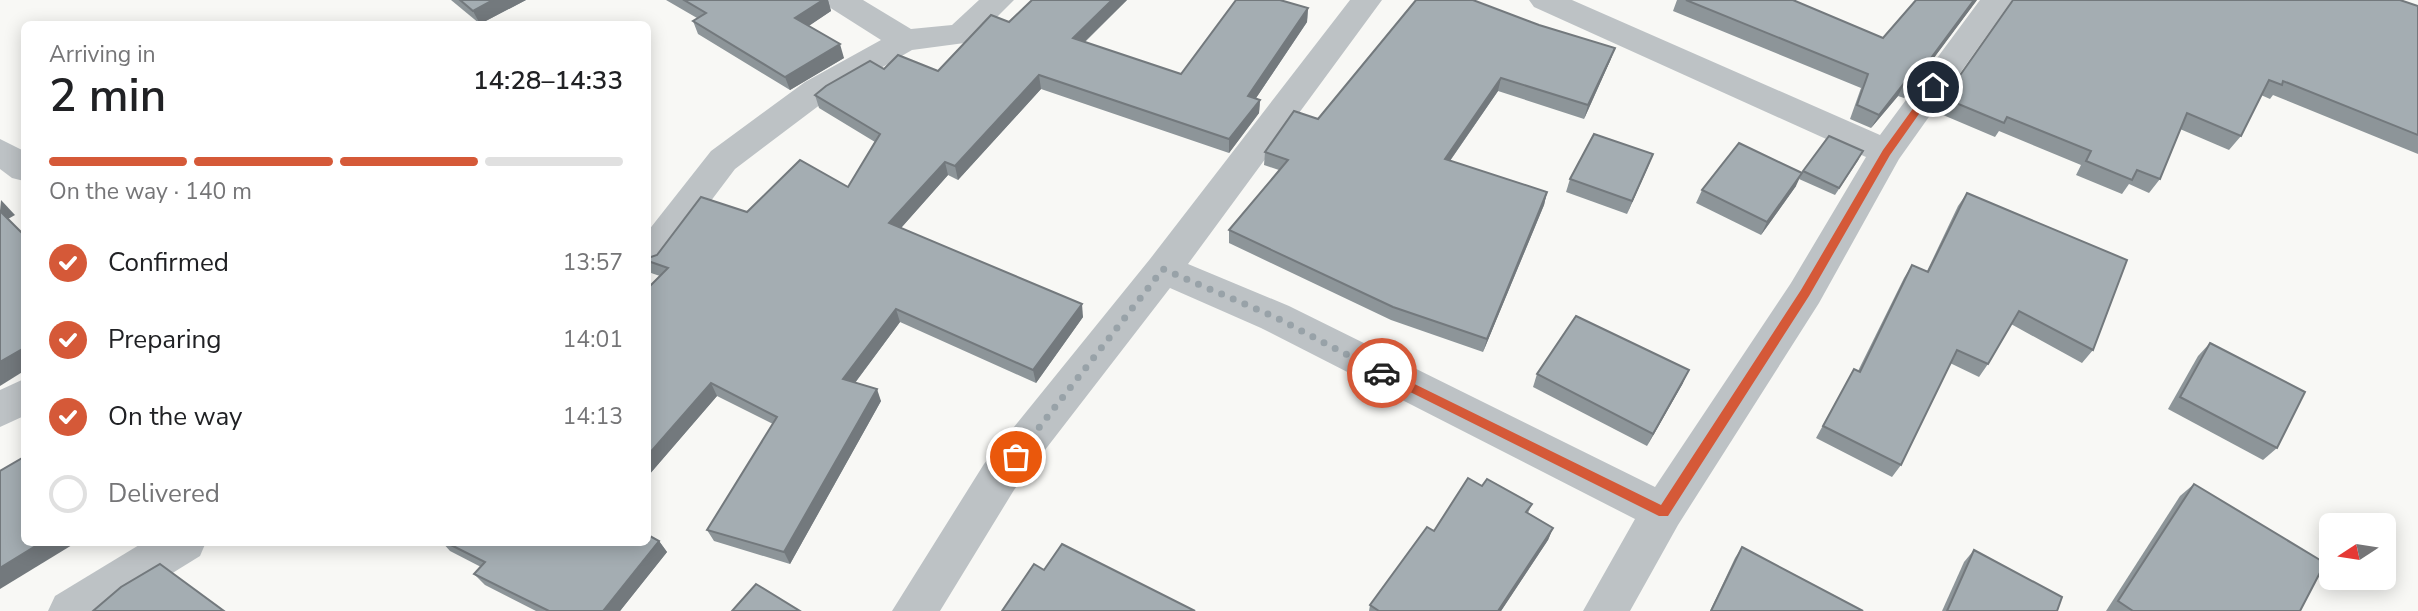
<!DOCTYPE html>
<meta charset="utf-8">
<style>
:root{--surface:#fff;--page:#f6f6f6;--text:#202124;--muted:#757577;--line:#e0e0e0;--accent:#d55938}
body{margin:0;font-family:"Nunito Sans",sans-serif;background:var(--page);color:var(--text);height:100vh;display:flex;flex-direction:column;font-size:26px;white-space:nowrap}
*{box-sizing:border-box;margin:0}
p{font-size:23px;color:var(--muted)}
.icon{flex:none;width:38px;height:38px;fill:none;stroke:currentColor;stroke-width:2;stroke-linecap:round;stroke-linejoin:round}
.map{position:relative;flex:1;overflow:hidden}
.drawer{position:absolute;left:21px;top:21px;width:630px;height:525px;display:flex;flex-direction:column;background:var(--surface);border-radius:10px;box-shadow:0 4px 18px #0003}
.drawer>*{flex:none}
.needle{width:46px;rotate:258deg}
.tools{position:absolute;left:2319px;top:513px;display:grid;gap:14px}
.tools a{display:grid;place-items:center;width:77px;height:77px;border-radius:10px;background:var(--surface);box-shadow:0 4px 18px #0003;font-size:35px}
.pin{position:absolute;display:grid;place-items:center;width:60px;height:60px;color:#fff;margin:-30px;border:4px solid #fff;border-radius:50%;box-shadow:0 2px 7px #0007}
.courier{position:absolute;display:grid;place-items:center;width:70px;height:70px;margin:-35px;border:5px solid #d55938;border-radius:50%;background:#fff;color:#222;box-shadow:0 2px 9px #0007}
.headline em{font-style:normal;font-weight:600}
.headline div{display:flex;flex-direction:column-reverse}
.headline{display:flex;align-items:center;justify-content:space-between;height:119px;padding:0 28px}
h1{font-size:46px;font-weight:600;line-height:52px}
.bar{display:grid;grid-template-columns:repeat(4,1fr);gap:10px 7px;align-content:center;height:84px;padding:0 28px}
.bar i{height:9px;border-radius:5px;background:var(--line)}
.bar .on{background:var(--accent)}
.bar p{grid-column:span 4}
ol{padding:0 28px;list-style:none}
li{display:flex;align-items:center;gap:21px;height:77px}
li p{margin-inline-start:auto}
li .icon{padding:7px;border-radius:50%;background:var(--accent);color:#fff;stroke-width:4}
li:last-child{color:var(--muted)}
li i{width:38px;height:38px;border:4px solid var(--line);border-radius:50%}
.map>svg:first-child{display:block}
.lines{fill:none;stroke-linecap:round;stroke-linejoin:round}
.street{fill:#bdc2c5;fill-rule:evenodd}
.wall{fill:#8d9599}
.shaded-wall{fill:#73797d}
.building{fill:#a4adb2;stroke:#73797d;stroke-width:2}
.route{fill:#d55938}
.done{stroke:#98a2a8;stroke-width:7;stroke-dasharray:0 12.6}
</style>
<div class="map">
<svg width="2418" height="611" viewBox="0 0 2418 611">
<rect width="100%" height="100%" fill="#f8f8f5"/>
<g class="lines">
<!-- street -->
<g class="street">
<polygon points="824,0 863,0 911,29 952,25 979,0 1014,0 972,42 912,50 829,98 735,169 661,267 648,271 648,231 711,151 805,82 881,40 829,7"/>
<polygon points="1350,0 1382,0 1188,264 1289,306 1655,487 1791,283 1866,157 1534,7 1529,0 1572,0 1880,135 1980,0 2012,0 1899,159 1819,303 1678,525 1630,611 1583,611 1635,519 1261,328 1170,288 1014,490 940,611 892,611 984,464 1150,259"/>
<polygon points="0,139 24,151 24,181 12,178 0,169"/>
<polygon points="24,379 24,416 0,427 0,390"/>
<polygon points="144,542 206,542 200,556 111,611 48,611 55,596"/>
</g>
</g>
<!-- wall -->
<g class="wall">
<polygon points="451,0 526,0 480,24"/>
<polygon points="666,0 828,0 831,11 808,26 844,58 790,90 698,34 693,21 697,18"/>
<polygon points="1127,0 1085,42 1181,74 1308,8 1307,22 1256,98 1260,100 1259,113 1229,153 1041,89 958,180 948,175 901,228 1083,317 1036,383 900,322 855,383 881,401 790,564 714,541 707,530 773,424 717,396 648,476 660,276 651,273 648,266 648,258 657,255 747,212 848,187 875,142 819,108 815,95 884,69 938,71 1009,22"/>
<polygon points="1677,0 1793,0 1883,38 1977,0 1904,98 1898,96 1871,128 1850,119 1861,88 1673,11"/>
<polygon points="2418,6 2418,154 2273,95 2270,99 2261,95 2241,136 2229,150 2180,129 2160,179 2149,193 2129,184 2122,194 2076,175 2081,165 1999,131 1995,137 1936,112 1944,98"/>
<polygon points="1539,25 1615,48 1610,61 1584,119 1498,91 1450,161 1547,192 1544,205 1483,352 1391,320 1229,243 1229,230 1279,170 1264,165 1265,152 1318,119"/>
<polygon points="1653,154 1627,214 1566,192 1570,179"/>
<polygon points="1859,159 1835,195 1799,179 1803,171"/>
<polygon points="1796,186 1761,235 1696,203 1702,190"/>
<polygon points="1967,193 2093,350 2082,363 2011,324 1988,364 1979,377 1950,363 1901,465 1892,477 1816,438 1854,369 1858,371 1904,278 1912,265 1927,271 1958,206"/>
<polygon points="2210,343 2277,448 2263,460 2168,409 2198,356"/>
<polygon points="1537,374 1683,383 1647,446 1533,387"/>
<polygon points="2194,484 2300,611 2106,611 2180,496"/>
<polygon points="1482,486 1532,504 1528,513 1553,528 1548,540 1501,611 1369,611 1370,605 1434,531"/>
<polygon points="659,541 667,552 620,611 536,611 485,585 474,574 481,567 450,551 442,542 648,542"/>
<polygon points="1742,547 1863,611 1710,611 1735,558"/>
<polygon points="1974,550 2057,611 1942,611 1964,562"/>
</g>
<!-- shaded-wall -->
<g class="shaded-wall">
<polygon points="493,0 526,0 480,24 473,11"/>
<polygon points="823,0 828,0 831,11 800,32 795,18"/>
<polygon points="1112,0 1127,0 1074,52 1073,38"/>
<polygon points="1974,0 1977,0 1904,98 1911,85"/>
<polygon points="1308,8 1307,22 1248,110 1248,96"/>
<polygon points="840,44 844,58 790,90 785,77"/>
<polygon points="1615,48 1610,61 1584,119 1588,105"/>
<polygon points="1039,75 1041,89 958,180 955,166"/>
<polygon points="1501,78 1498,91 1442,172 1445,159"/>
<polygon points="1905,82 1898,96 1871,128 1879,115"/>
<polygon points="1260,100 1259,113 1229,153 1229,139"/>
<polygon points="1653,154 1648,167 1627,214 1632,201"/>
<polygon points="945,162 948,175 893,237 889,223"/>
<polygon points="1802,173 1796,186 1761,235 1767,222"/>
<polygon points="1547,192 1544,205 1483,352 1487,339"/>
<polygon points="1,200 15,215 8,219 0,211"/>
<polygon points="1082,304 1083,317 1036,383 1033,370"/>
<polygon points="896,309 900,322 848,392 843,379"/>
<polygon points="24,348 24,371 0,386 0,362"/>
<polygon points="1689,370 1683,383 1647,446 1653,434"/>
<polygon points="711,383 717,396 648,476 648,455"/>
<polygon points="877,389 881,401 790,564 784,552"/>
<polygon points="1553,528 1548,540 1501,611 1498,611"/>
<polygon points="659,541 667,552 620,611 603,611"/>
<polygon points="42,542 77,542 0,589 0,568"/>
</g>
<!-- building -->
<g class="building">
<polygon points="460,0 493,0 473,11"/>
<polygon points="684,0 823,0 795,18 840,44 785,77 693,21 706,13"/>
<polygon points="1032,0 1112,0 1073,38 1181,74 1236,0 1280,0 1308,8 1248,96 1260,100 1229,139 1039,75 955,166 945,162 889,223 1082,304 1033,370 896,309 843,379 877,389 784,552 707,530 777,417 711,383 648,455 648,288 668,268 648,261 648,258 657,255 701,197 747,212 800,160 848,187 880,134 815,95 826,86 870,61 884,69 898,55 938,71 991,15 1009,22"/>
<polygon points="1416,0 1473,0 1539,25 1615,48 1588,105 1501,78 1445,159 1547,192 1487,339 1393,307 1229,230 1288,160 1265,152 1294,111 1318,119"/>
<polygon points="1686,0 1793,0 1883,38 1916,0 1974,0 1911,85 1905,82 1879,115 1857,105 1868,74"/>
<polygon points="2013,0 2400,0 2418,6 2418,135 2283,81 2282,85 2269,80 2241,136 2187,113 2160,179 2137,170 2132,180 2086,161 2091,151 2007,117 2004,123 1944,98"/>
<polygon points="1594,134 1653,154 1632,201 1570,179"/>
<polygon points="1829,136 1863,151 1839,188 1803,171"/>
<polygon points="1739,143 1802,173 1767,222 1702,190"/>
<polygon points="1967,193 2127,260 2093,350 2019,311 1988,364 1957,350 1901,465 1823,426 1854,369 1860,372 1912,265 1928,272"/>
<polygon points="0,211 24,235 24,348 0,362"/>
<polygon points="1576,316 1689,370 1653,434 1537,374"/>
<polygon points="2210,343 2305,392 2277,448 2180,397"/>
<polygon points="24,457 24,542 42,542 0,568 0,471"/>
<polygon points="1468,478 1482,486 1487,479 1532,504 1526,512 1553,528 1498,611 1379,611 1370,605 1427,527 1434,531"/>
<polygon points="2194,484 2325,563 2300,611 2133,611 2118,601"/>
<polygon points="648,535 659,541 603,611 549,611 474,574 485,562 445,542 648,542"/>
<polygon points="1062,544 1195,611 1002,611 1034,564 1044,570"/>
<polygon points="1742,547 1863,611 1711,611"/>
<polygon points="1974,550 2062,597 2057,611 1947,611"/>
<polygon points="160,564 224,611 93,611 121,587"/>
<polygon points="756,584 800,611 732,611"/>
</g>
<!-- route -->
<polygon class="route" points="1930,85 1938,87 1890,155 1809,296 1668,516 1659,516 1378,376 1378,370 1386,370 1661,505 1801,290 1883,150"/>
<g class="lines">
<!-- done -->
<polyline class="done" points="1016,457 1163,269 1275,317 1382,373"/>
</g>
</svg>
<div class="tools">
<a><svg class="needle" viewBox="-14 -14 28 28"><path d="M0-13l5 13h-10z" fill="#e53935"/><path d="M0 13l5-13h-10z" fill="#757577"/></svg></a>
</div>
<div class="pin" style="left:1016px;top:457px;background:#ea580c"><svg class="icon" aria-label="bag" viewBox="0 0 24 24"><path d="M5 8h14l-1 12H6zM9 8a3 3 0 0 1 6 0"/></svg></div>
<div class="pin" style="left:1933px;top:87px;background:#1f2937"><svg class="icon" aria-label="home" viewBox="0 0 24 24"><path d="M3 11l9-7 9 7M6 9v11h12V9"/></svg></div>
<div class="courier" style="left:1382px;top:373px"><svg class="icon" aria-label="car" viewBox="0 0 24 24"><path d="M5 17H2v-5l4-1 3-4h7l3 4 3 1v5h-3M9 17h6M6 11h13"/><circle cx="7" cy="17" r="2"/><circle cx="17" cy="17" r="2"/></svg></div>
<section class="drawer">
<div class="headline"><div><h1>2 min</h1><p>Arriving in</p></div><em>14:28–14:33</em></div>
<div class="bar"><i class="on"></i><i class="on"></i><i class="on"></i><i></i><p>On the way · 140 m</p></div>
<ol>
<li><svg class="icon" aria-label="check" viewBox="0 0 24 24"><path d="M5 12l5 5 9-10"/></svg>Confirmed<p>13:57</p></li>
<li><svg class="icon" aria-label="check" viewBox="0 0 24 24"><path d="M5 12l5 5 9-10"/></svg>Preparing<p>14:01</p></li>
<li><svg class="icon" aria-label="check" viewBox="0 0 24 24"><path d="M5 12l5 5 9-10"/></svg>On the way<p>14:13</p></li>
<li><i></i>Delivered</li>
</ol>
</section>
</div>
